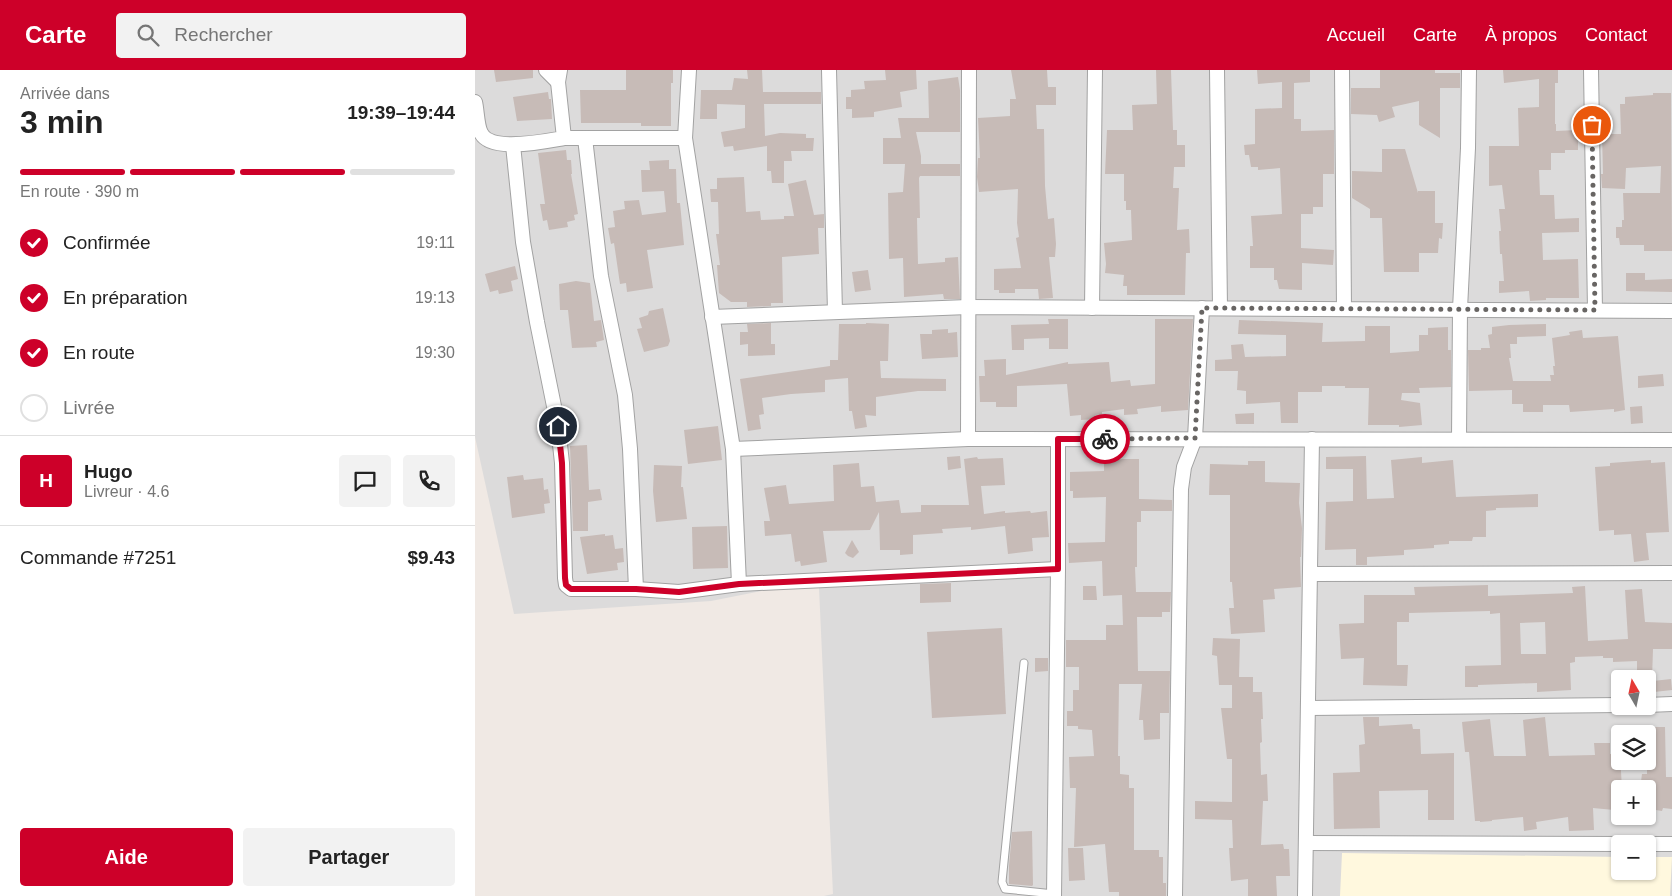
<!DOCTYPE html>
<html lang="fr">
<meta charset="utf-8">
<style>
:root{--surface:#fff;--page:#f2f2f2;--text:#222;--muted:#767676;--line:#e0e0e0;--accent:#cd0029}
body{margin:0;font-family:Arial,sans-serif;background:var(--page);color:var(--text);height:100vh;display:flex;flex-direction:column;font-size:19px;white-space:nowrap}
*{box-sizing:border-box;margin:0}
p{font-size:16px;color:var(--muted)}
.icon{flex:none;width:28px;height:28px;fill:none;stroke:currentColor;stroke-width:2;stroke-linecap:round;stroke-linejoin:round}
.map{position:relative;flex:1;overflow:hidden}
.side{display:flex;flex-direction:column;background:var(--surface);width:475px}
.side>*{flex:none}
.needle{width:32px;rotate:351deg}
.fabs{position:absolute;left:1136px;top:600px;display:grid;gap:10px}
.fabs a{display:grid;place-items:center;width:45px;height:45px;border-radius:5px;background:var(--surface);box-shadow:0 1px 4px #0004;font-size:25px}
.pin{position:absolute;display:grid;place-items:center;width:42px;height:42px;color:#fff;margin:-21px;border:2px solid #fff;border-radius:50%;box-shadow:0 1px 5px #0007}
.courier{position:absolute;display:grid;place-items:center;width:50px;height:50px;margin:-25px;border:4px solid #cd0029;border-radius:50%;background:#fff;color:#222;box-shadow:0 1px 6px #0007}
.head em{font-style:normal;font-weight:700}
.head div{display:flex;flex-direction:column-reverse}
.head{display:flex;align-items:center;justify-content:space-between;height:85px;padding:0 20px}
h1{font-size:32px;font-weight:700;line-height:38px}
.bar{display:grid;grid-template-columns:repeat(4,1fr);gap:8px 5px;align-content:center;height:60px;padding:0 20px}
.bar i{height:6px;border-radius:4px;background:var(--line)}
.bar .selected{background:var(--accent)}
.bar p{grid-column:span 4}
.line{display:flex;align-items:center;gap:12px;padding:0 20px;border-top:1px solid var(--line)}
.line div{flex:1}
.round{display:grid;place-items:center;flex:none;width:52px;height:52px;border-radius:5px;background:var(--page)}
ol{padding:0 20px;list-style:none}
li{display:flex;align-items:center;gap:15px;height:55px}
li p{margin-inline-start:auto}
li .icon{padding:5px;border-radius:50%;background:var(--accent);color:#fff;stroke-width:4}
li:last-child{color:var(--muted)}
li i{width:28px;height:28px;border:2px solid var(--line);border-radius:50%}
.primary-button{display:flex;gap:10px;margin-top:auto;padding:10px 20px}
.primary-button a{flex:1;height:58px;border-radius:5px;background:var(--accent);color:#fff;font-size:20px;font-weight:700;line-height:58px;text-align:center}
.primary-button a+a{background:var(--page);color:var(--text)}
header{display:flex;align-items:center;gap:30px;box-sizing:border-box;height:70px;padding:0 25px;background:var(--accent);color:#fff}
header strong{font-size:24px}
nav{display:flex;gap:28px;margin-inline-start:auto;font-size:18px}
.search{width:350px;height:45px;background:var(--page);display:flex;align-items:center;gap:12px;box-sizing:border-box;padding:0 18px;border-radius:5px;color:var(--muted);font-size:19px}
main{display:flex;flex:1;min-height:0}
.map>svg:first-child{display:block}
.residential{fill:#dcdbdb;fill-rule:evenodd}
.education{fill:#fff8de}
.building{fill:#c7bbb7;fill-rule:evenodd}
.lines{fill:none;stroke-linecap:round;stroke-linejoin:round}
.lane-casing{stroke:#a2a2a2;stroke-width:9}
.street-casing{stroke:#a2a2a2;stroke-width:16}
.lane{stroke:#fff;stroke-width:7}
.street{stroke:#fff;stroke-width:14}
.done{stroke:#686563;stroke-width:5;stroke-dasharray:0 9}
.route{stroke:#cd0029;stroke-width:6}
</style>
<header>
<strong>Carte</strong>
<div class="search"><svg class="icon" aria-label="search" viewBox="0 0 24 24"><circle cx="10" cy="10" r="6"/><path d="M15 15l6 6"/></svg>Rechercher</div>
<nav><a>Accueil</a><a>Carte</a><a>À propos</a><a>Contact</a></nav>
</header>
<main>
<section class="side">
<div class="head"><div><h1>3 min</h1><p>Arrivée dans</p></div><em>19:39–19:44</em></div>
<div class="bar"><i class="selected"></i><i class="selected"></i><i class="selected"></i><i></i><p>En route · 390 m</p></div>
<ol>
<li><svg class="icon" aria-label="check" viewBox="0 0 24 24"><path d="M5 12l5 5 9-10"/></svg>Confirmée<p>19:11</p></li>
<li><svg class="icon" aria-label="check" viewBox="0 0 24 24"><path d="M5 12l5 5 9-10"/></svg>En préparation<p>19:13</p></li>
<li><svg class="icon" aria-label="check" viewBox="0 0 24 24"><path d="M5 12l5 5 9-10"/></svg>En route<p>19:30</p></li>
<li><i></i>Livrée</li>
</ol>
<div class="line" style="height:90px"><b class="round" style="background:var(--accent);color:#fff">H</b><div><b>Hugo</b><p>Livreur · 4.6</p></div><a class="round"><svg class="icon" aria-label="chat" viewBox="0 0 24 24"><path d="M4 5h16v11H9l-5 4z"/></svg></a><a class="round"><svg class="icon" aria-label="phone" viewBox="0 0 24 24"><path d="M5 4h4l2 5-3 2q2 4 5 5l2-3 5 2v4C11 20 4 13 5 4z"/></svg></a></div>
<div class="line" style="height:65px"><div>Commande #7251</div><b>$9.43</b></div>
<div class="primary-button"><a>Aide</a><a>Partager</a></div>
</section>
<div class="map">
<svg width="1197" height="826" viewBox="0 0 1197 826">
<rect width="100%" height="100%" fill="#f0e9e4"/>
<!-- residential -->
<path class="residential" d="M 0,0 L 1197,0 L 1197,826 L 349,826 L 358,824 L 344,518 L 312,516 L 236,531 L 39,544 L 0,367 ZM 1145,609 L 1172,609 L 1172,636 L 1145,636 ZM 1145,664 L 1172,664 L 1172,691 L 1145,691 ZM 1145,719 L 1172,719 L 1172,746 L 1145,746 ZM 1145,774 L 1172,774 L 1172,801 L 1145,801 Z"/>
<!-- education -->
<polygon class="education" points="867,783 1145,787 1145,801 1172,801 1173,787 1197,787 1195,826 865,826"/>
<!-- building -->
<g class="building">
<polygon points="19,0 58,0 58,8 21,12"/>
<polygon points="151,0 198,0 198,13 196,13 196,56 166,56 166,53 106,53 105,20 151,20"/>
<polygon points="272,0 287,0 288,22 346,22 346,34 289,34 290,66 305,63 331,64 331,68 339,68 338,81 316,81 317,91 309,91 309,113 297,113 296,101 292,101 292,76 259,81 258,76 249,77 246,62 270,58 270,35 242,34 242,49 225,49 226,20 257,20 259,8 273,9"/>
<polygon points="410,0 441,0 442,19 425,22 427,37 399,42 399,47 377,48 377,39 371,39 371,27 376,27 376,20 390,19 389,11 411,10"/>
<polygon points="536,0 572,0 573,17 581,17 581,35 561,35 562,59 569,59 570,116 573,149 579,148 581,174 580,187 574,187 578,228 564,229 563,219 540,219 540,223 524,223 524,220 519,220 519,199 546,198 541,168 544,167 542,153 543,119 504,122 502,107 503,88 505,88 503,48 535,46 535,29 541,29"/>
<polygon points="681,0 696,0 698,60 702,60 702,75 710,75 710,97 699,97 698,118 704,118 702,160 714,159 715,183 711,183 710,225 652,225 652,216 648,216 649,205 630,203 631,194 629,173 657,170 656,140 651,140 651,131 649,131 649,104 630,104 632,60 658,60 657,35 682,34"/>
<polygon points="782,0 835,0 835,12 819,13 819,49 826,49 826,61 859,60 859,104 848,104 848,137 838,137 838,144 826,144 826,178 859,180 858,195 827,193 827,220 804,219 802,210 799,210 799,198 775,198 775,176 778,176 776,146 807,144 805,98 783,100 783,97 776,97 774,85 770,85 769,75 780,74 780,39 807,38 807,12 783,14"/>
<polygon points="905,0 960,0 960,3 985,3 985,18 965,18 965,68 944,55 944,31 917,37 920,47 904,52 902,45 876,44 876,18 905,18"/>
<polygon points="1028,0 1083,0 1083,13 1080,13 1080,54 1081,54 1081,61 1103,60 1103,80 1090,80 1090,83 1076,83 1076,100 1064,100 1065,125 1079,125 1080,149 1104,148 1104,162 1067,163 1068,190 1103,189 1104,228 1071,228 1071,230 1055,231 1054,221 1024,223 1024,211 1029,211 1027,184 1025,184 1024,161 1026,161 1024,139 1030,139 1027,115 1014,116 1014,76 1044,76 1043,38 1064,37 1064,9 1029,13"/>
<polygon points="483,7 485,20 485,62 441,62 446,86 446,94 485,94 485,106 445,106 444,108 445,148 442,148 443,194 470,192 470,188 483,187 485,229 469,229 468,224 429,227 428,188 414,189 413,123 428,122 430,94 408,94 408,68 426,68 423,48 454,48 453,11"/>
<polygon points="73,22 74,29 76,29 77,49 42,51 38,27"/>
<polygon points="1178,23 1196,23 1197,181 1169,181 1169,175 1145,175 1144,168 1141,168 1141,157 1147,157 1147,150 1149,150 1148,123 1185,123 1186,96 1151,98 1150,119 1127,118 1126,104 1128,104 1127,64 1146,64 1145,34 1150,34 1150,27 1178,25"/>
<polygon points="907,79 930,79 943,123 943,121 960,121 960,153 968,153 967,169 964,168 963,183 944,183 944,202 909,202 907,148 895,148 895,139 877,128 877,101 907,102"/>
<polygon points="91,80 92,90 96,90 97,104 96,104 103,144 99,145 100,150 92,152 93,157 74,160 72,150 68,151 65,134 70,134 63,83"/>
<polygon points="194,90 194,99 201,99 202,133 205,133 209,175 172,180 178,218 152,222 151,213 145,214 139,173 136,174 133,158 140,157 138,141 150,139 149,131 164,130 167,145 191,142 189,121 167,122 166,100 175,100 174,91"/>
<polygon points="269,107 271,142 285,141 286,150 309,149 309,146 319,146 313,114 331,110 339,145 349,144 349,158 343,158 344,184 307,187 308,233 296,233 296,236 272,237 272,232 256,232 244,223 242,195 245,195 241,164 244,164 243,132 236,132 235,119 242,119 242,108"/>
<polygon points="40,196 43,209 36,211 38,221 24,224 23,220 15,222 10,204"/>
<polygon points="393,200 396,220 380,222 377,202"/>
<polygon points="1151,203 1170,203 1170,210 1197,209 1197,222 1151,221"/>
<polygon points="101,211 115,213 119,251 126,250 129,270 121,272 122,277 97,278 93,240 85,240 84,214"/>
<polygon points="188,238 195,271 193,276 169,282 162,259 167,258 164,248 173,245 174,241"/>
<polygon points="573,249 593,249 593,279 574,279 574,268 549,269 549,280 537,280 536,255 574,254"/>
<polygon points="680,249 718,249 713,340 686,342 686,336 662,339 663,344 649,345 649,339 627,342 627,344 620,345 620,349 606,350 606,345 595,346 592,314 542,316 542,337 521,337 521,332 505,332 504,306 510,306 509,290 531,289 531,305 593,292 593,294 634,292 636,312 655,310 656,316 680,314"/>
<polygon points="764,250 848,253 847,272 890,271 890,256 915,256 915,283 944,281 944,265 953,265 953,258 973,257 973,280 976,280 976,317 944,318 945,323 927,323 926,330 945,333 947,355 924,357 924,355 893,355 894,318 870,318 870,316 847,316 847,322 823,322 823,353 806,353 805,332 771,334 771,321 762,320 763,301 740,301 740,290 757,289 756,275 768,274 770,287 811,286 811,265 763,264"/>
<polygon points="296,253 296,274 300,274 300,285 273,286 273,274 265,275 265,262 273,262 272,254"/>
<polygon points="391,253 414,254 413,291 405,291 406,308 471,309 471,321 443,321 401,327 401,346 390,345 392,357 380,359 377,341 374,341 373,308 350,310 350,322 316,324 287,328 289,344 284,345 286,359 273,361 265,309 355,296 355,290 363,290 364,254 391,254"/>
<polygon points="1071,254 1071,266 1042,267 1042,274 1035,274 1036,288 1034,288 1038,311 1076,311 1075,305 1079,305 1078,296 1080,296 1077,268 1095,265 1094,262 1107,260 1108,268 1143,266 1150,340 1139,342 1139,339 1095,342 1094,335 1068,335 1068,342 1048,342 1048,334 1037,334 1037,320 994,321 993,280 1006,280 1006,278 1015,278 1013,265 1017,264 1017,257 1034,255"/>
<polygon points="473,259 473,263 482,262 483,287 447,289 445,264 457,264 457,260"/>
<polygon points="1188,304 1189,316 1163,318 1163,306"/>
<polygon points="1167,336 1168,353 1156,354 1155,337"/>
<polygon points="779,343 779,354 761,354 760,344"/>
<polygon points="243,356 247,390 213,394 209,360"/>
<polygon points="112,375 114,420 125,419 127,430 113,432 113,461 98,461 95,376"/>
<polygon points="485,386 486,398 473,400 472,387"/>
<polygon points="891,386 892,429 919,428 916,390 947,387 947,393 978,390 981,427 1063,424 1063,437 1021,438 1021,440 1011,441 1011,467 998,467 997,471 974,471 974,474 959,475 959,478 929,480 929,485 892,487 892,495 881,495 881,479 850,480 851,432 878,431 878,399 851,399 851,387"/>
<polygon points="502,387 503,389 528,388 530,415 506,416 509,444 530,441 530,443 555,441 556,443 572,441 574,467 557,468 558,481 533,484 530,456 496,460 496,457 467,459 468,463 438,465 438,484 425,485 425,480 405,480 404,442 395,460 348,461 352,492 326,496 325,491 320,492 316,464 290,466 289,451 295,451 289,418 311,415 314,434 359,431 358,395 384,393 386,417 399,416 401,432 424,430 426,443 446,442 446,435 494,435 489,389"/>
<polygon points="648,389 664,389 664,429 697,430 697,441 666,441 666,452 662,452 662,497 660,497 661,522 696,522 695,542 687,542 687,547 662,547 663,601 695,601 694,643 685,643 685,669 669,670 668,650 664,650 667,614 644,614 643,686 645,686 645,704 654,705 654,718 659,718 659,780 684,780 684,787 688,787 688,813 691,813 691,826 644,826 644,822 634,822 630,774 599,777 601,718 595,718 594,687 619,686 617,660 603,659 603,656 592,656 592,641 598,641 598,620 604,620 604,597 591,597 591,570 631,570 631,555 648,555 647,525 628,526 627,491 594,493 593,473 630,472 631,427 598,428 598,421 595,421 595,402 629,401 629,391"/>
<polygon points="1176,390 1176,393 1190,392 1194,462 1171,463 1174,490 1159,492 1156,464 1139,465 1139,460 1124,461 1120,397 1135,396 1135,393"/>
<polygon points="773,391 790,391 790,412 825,413 824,433 827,458 826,487 825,487 826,517 799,519 800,529 788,530 790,562 756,564 754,538 759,538 757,512 755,512 755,425 734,425 735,394 773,395"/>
<polygon points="179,395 207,396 206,417 208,417 212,449 181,452 178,421"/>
<polygon points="48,405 49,410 68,408 69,420 73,419 75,433 69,434 70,443 37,448 32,407"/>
<polygon points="252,456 253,498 218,499 217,457"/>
<polygon points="130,464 130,466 138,465 140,479 148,478 149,492 142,493 143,500 112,504 105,467"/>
<polygon points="377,470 384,482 378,488 373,486 370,483"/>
<polygon points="476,513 476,532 445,533 445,514"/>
<path d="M 1013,515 L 1013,526 L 1098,523 L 1097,517 L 1110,516 L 1113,571 L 1153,569 L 1150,520 L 1167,519 L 1170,552 L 1197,553 L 1197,579 L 1178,579 L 1177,609 L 1162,609 L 1162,591 L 1138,592 L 1138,588 L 1128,588 L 1128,586 L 1100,587 L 1100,592 L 1095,593 L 1096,620 L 1062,622 L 1062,613 L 1003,615 L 1003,617 L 990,617 L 990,596 L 1026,595 L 1025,543 L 1015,544 L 1015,541 L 934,543 L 934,552 L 922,552 L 922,595 L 933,595 L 932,616 L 888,615 L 889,588 L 866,589 L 864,554 L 889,553 L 889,525 L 940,525 L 939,517 ZM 1070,552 L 1071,584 L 1046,584 L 1045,553 Z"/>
<polygon points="608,516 621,516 622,530 608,530"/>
<polygon points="527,558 531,644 457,648 452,562"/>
<polygon points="738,568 765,569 764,607 778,607 778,622 787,622 788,649 786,649 787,672 785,673 786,705 792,704 793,731 788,731 786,775 808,774 809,779 814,779 815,806 801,806 802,826 773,826 773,809 756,811 754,778 758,778 757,750 720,749 720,731 757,732 757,689 752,689 746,638 757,638 757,615 744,615 742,586 737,585"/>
<polygon points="560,588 573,588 573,601 560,602"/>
<polygon points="1196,609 1197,620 1179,622 1178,611"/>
<polygon points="888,647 904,647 904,656 937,654 938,659 945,659 946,684 979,683 979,750 953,750 953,720 904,721 905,758 859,759 858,703 885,702 884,675 890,674"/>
<polygon points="1070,647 1074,686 1120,685 1119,673 1135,673 1135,684 1145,684 1147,719 1145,719 1145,735 1139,734 1139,740 1118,738 1119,760 1094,761 1093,747 1061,752 1062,759 1049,761 1048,747 1017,750 1017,751 1005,752 1005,751 1000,751 994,682 990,682 987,652 1015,649 1019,686 1051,686 1048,650"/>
<polygon points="1172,657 1190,657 1191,707 1197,707 1197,739 1188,738 1187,741 1175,739 1175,736 1172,735 1172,719 1165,719 1167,704 1172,704"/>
<polygon points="557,761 558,815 557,816 534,814 534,796 537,762"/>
<polygon points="593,778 608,778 610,810 594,811"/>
</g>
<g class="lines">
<!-- lane casing -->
<g class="lane-casing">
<polyline id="lane" points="549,593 527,812 530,819 579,824"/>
</g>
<!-- street casing -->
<g class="street-casing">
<g id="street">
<polyline points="71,0 83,12"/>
<polyline points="214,0 210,68 258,379 264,514"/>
<polyline points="354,0 360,242"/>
<polyline points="742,0 745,238"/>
<polyline points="867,0 869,239"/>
<polyline points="1116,0 1120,240"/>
<path d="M 0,32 C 2,40 2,56 6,63 C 16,83 71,71 89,68 L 83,12 L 85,0"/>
<polyline points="89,68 210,68"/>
<polyline points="110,68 126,206 150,325 155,379 161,519 204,522 264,514 583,499"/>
<polyline points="38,75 48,172 62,252 83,356 87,393 90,508 91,515 96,519 161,519"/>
<polyline points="617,238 620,0"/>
<polyline points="237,247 493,237 1197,241"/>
<polyline points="493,369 494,0"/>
<polyline points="984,369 985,239 993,78 994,0"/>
<polyline points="258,379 493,369 1197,370"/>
<polyline points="836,504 1197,503"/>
<polyline points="1172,635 1197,634"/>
<polyline points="833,638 1145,635"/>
<polyline points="831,773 1151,774"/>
<polyline points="1172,774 1197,774"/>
<polyline points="579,826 583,499 583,369"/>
<polyline points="700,826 706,419 709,397 720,368 727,238"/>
<polyline points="830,826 837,369"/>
</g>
</g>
<!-- lane -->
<use href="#lane" class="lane"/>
<!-- street -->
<use href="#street" class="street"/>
</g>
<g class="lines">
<!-- done -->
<polyline class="done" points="630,369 720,368 727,238 1120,240 1117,55"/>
<!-- route -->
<polyline class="route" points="83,356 87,393 90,508 91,515 96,519 161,519 204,522 264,514 583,499 583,369 630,369"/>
</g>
</svg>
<div class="fabs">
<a><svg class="needle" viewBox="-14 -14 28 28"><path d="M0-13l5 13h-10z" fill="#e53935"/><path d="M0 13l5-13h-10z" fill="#767676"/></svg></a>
<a><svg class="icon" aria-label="layers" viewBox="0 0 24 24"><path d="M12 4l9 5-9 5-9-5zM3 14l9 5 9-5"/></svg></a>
<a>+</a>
<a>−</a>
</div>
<div class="pin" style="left:1117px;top:55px;background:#ea580c"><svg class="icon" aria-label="bag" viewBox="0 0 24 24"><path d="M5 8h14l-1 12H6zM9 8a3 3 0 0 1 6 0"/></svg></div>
<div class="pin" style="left:83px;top:356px;background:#1f2937"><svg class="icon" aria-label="home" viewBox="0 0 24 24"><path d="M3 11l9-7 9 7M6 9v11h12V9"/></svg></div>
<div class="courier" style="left:630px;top:369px"><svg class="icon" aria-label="bike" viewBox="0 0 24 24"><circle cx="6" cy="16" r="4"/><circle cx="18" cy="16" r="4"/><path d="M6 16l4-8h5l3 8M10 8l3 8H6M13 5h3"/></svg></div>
</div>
</main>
